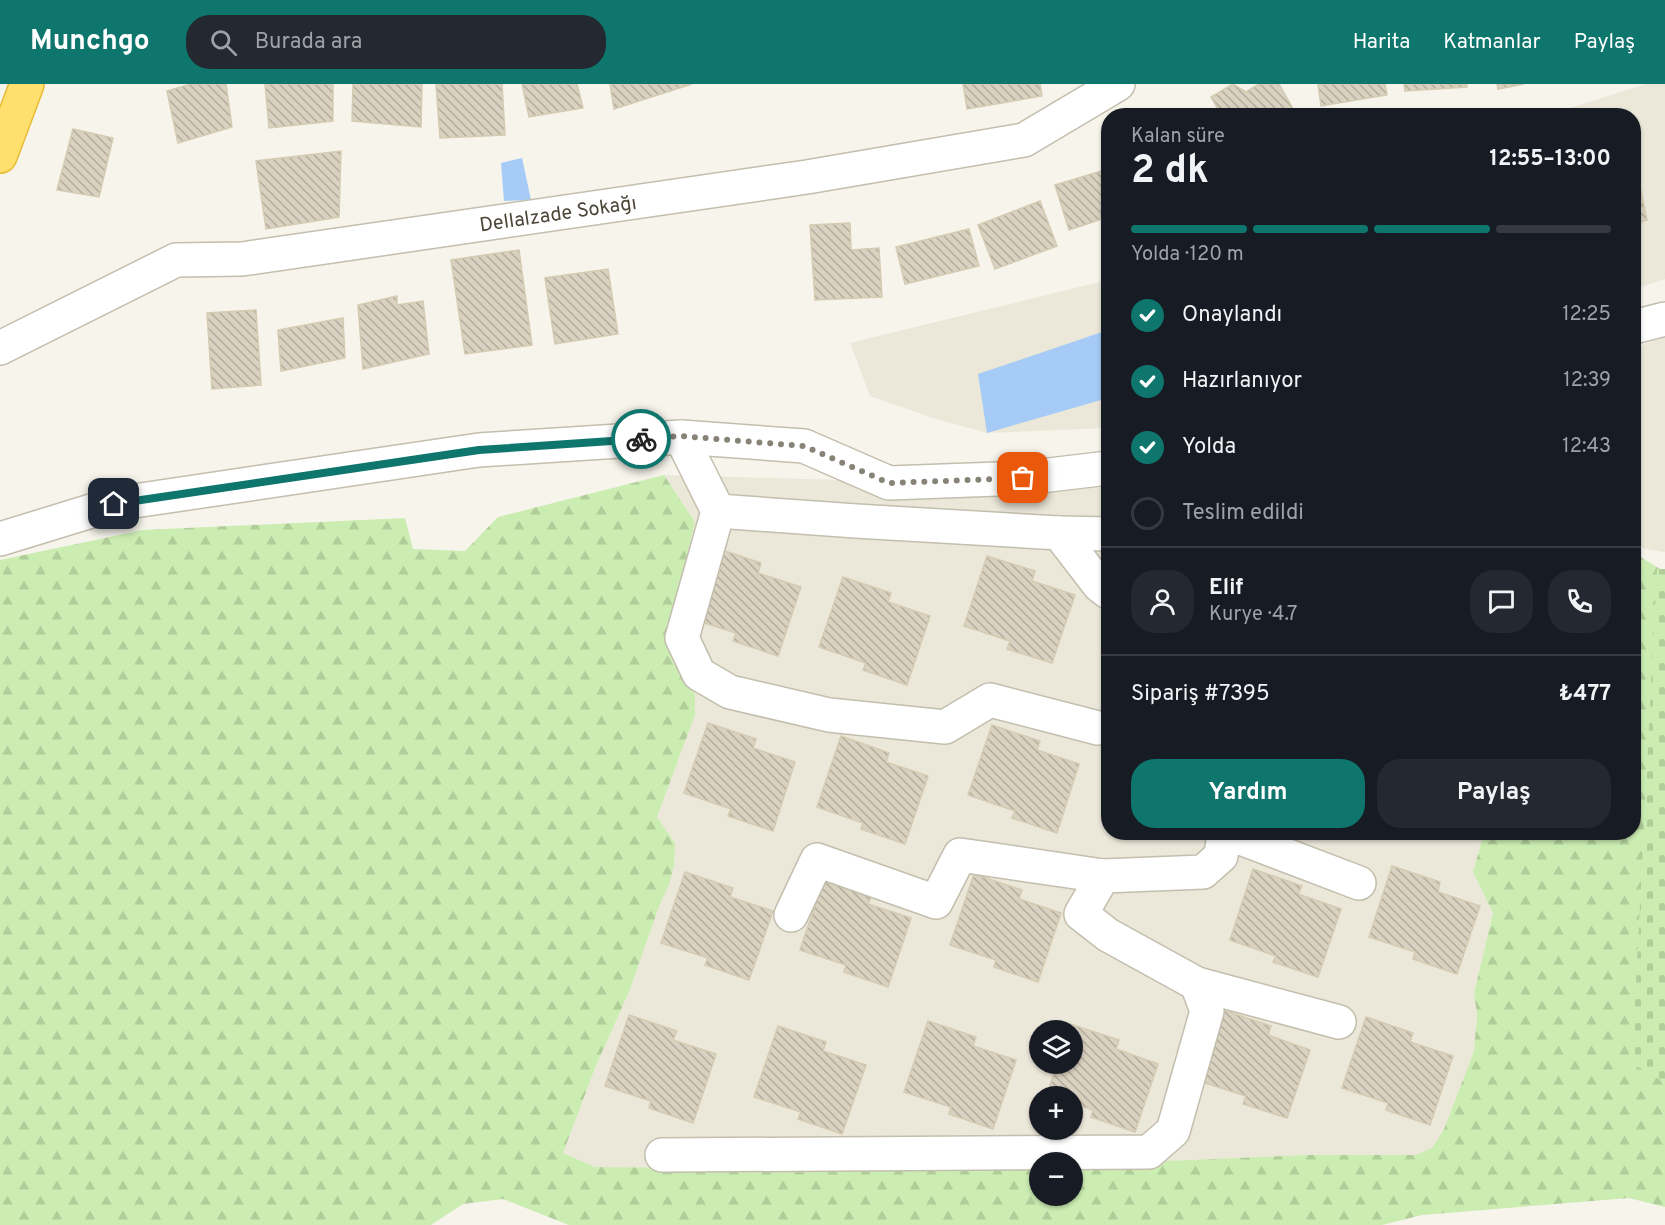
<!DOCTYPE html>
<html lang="tr">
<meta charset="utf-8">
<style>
:root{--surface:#171b24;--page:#242831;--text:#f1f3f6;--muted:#9ea1a6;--line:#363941;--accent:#0f766e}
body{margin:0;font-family:Overpass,sans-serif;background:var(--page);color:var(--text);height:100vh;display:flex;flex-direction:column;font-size:22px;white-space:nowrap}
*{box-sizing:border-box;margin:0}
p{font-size:20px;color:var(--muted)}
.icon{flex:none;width:33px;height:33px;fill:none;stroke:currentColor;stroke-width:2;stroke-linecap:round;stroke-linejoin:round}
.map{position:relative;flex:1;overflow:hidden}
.details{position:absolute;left:1101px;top:24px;width:540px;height:732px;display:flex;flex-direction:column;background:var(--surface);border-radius:24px;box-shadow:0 2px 4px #0004}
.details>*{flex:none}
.controls{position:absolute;left:1029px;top:936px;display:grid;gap:12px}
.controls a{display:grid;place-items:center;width:54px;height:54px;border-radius:50%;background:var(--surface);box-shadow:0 2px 4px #0004;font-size:30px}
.pin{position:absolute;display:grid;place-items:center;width:51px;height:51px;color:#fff;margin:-26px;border-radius:12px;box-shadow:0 3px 9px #0006}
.courier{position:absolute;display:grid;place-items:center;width:60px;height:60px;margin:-30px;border:4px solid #0f766e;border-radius:50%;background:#fff;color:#222;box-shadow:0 2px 8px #0007}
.head em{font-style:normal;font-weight:700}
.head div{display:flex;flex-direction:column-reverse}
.head{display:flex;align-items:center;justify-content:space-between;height:102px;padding:0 30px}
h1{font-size:39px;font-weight:700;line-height:45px}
.bar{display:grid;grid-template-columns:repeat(4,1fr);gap:9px 6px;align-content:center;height:72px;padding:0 30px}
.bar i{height:8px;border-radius:4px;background:var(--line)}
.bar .active{background:var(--accent)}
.bar p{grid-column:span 4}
.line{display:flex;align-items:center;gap:15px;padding:0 30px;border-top:2px solid var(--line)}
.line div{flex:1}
.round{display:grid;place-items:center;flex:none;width:63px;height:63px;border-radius:24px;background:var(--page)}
ol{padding:0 30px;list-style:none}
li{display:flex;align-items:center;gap:18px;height:66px}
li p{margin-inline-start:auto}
li .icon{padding:6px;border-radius:50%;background:var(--accent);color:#fff;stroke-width:4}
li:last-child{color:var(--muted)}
li i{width:33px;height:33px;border:3px solid var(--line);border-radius:50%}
.action{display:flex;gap:12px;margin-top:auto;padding:12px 30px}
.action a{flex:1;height:69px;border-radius:24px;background:var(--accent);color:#fff;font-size:24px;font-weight:700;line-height:69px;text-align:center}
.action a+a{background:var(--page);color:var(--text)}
header{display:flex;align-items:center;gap:36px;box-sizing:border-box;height:84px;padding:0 30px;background:var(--accent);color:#fff}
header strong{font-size:28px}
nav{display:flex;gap:33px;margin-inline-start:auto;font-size:21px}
.search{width:420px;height:54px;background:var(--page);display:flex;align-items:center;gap:15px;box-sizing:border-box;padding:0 21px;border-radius:24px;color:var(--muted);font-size:22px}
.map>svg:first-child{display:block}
.residential{fill:#ebe7d9;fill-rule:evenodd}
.forest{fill:url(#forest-firs)}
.cemetery{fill:url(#cemetery-stones)}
.water{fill:#a5cbf6}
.building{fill:url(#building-back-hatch);stroke:#d5cbb2;stroke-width:1.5}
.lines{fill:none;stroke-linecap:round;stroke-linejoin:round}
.minor-casing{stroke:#c3bead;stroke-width:36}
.highway-casing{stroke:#e8bb33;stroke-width:36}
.minor{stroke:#fff;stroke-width:33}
.highway{stroke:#ffe06e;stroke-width:33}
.done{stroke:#888377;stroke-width:6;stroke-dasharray:0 10.8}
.route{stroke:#0f766e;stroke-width:8}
.labels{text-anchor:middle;stroke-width:4.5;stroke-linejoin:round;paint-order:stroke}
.street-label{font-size:20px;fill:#4c4638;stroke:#fff}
</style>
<header>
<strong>Munchgo</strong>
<div class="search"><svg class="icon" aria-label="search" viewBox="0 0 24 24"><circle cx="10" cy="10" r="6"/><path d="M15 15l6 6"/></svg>Burada ara</div>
<nav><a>Harita</a><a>Katmanlar</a><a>Paylaş</a></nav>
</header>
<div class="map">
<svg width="1665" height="1141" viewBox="0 0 1665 1141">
<defs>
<pattern id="forest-firs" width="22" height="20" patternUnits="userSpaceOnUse" patternTransform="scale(1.5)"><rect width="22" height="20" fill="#cbedb2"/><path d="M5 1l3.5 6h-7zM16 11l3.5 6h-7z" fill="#b0cd9a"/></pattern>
<pattern id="cemetery-stones" width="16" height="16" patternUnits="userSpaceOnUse" patternTransform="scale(1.5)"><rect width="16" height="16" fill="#cbedb2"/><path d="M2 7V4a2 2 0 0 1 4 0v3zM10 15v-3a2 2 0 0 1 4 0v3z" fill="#b0cd9a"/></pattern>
<pattern id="building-back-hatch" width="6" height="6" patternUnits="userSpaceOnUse" patternTransform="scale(1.5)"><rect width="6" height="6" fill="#d9d2c0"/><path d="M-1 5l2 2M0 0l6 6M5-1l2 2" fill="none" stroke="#b2ac9d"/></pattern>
</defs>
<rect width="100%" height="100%" fill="#f6f4eb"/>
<!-- residential -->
<g class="residential">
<polygon points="1646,0 1665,0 1665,195 1634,205 1634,32 1545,32"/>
<polygon points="1108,196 1108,344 987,349 936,335 870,312 850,259"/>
<polygon points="1665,253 1665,468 1644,465 1634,458 1634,264"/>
<path d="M 664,391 L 1108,404 L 1108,748 L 1484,749 L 1473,788 L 1493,829 L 1474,909 L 1477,931 L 1474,967 L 1444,1045 L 1433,1063 L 1416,1071 L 1308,1071 L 969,1086 L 595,1083 L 563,1069 L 595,984 L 629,908 L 660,820 L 669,801 L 675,759 L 657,733 L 695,631 L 695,610 L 673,578 L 666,558 L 695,438 ZM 1040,946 L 1072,946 L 1072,980 L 1040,980 ZM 1040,1012 L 1072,1012 L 1072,1046 L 1040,1046 Z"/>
</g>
<!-- forest -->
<polygon class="forest" points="664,391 695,438 666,558 673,578 695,610 695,631 657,733 675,759 674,781 669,801 660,820 629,908 595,984 563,1069 595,1083 969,1086 1039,1083 1040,1112 1072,1112 1073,1081 1308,1071 1416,1071 1433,1063 1444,1045 1474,967 1477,931 1474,909 1493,829 1473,788 1484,749 1634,748 1634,469 1665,488 1665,1123 1629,1114 1422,1131 1382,1141 569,1141 503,1115 463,1120 431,1141 0,1141 0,476 143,446 405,434 413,465 465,467 498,433"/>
<!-- cemetery -->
<polygon class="cemetery" points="1657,485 1665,485 1665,999 1632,979"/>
<!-- water -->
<g class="water">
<polygon points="522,74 531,116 504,117 501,79"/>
<polygon points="1108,246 1108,314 987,349 978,290"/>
</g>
<!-- building -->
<g class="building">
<polygon points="191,0 226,0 232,43 178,59 167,7"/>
<polygon points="265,0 333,0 333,37 269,44"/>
<polygon points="353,0 422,0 421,43 352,37"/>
<polygon points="436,0 502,0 505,51 440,54"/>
<polygon points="522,0 577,0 583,24 529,33"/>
<polygon points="610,0 692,0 614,25"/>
<polygon points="963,0 1040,0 1042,12 967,25"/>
<polygon points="1233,0 1246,8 1259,0 1279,0 1297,32 1222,32 1211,13"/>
<polygon points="1318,0 1385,0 1387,11 1321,22"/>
<polygon points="1404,0 1467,0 1467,3 1405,7"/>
<polygon points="1497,0 1524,0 1498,5"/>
<polygon points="73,45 113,54 99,113 57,106"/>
<polygon points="341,67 339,133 266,145 256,77"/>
<polygon points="1634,76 1647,136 1634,140"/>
<polygon points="1108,85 1108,133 1069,146 1055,101"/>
<polygon points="1040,117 1057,162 995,185 978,141"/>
<polygon points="850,139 851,166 879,164 882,213 815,216 810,141"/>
<polygon points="969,145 979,182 905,200 896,163"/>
<polygon points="519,166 532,261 465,270 451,176"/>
<polygon points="608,185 618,250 555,260 545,194"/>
<polygon points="397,212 397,221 423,217 429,270 363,285 358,221"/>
<polygon points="256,226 261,301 212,305 207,229"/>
<polygon points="343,234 345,274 281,287 278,246"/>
<polygon points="713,463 761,479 758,489 801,503 778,572 733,557 736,549 689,534"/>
<polygon points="987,472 1035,487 1032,497 1075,511 1052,579 1007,565 1010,557 964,542"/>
<polygon points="843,493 891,509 888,518 930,532 907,601 863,586 866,579 819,563"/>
<polygon points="708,639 756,655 753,664 795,678 773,747 728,732 731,725 684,709"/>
<polygon points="992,641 1040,657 1037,666 1079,680 1057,749 1012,734 1015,727 968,711"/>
<polygon points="841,652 889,669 886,678 928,692 905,760 861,745 863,739 817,723"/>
<polygon points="1392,782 1440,798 1438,808 1480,822 1457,890 1413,875 1415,868 1369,853"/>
<polygon points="1253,785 1302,802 1298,810 1341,825 1318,893 1273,878 1276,872 1230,856"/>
<polygon points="685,788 733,804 730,813 773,827 749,896 705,881 708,874 661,859"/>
<polygon points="974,790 1022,806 1019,815 1061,829 1038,898 994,883 996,876 950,861"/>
<polygon points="824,795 872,811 868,820 911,834 888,903 844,888 846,881 800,866"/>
<polygon points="1223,926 1271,942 1268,951 1310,966 1287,1034 1243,1020 1246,1012 1199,997"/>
<polygon points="629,931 677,947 673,956 716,970 693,1039 649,1024 651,1017 605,1002"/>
<polygon points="1366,933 1413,949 1410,958 1453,972 1430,1041 1386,1026 1388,1019 1342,1004"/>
<polygon points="928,937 976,953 973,962 1016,976 993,1045 949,1030 951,1023 904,1008"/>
<polygon points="1070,940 1119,956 1116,965 1158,980 1135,1048 1091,1033 1093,1026 1072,1019 1072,1012 1052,1012 1047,1011 1057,980 1072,980 1072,946 1068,946"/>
<polygon points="778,942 826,958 823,967 866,981 842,1050 798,1035 801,1028 754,1013"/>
</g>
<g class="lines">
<!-- minor casing -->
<g class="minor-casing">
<g id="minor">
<polyline points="1634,243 1665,235"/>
<path id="s1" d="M 0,264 L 176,176 L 242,175 L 807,93 L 1024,56 L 1118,0"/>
<polyline points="681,353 718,427 856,437 1059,449 1099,501 1108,508"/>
<polyline points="718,427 682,554 699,590 730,608 829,631 945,643 990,616 1098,644"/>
<polyline points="1059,449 1108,450"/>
<polyline points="0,455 114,420 479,366 681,353 804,362 889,399 1024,394 1108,384"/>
<polyline points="1225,748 1359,799"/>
<polyline points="791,831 817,776 936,818 960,771 1103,792"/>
<polyline points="1197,900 1339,938"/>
<polyline points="662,1071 1149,1068 1173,1047 1207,927 1197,900 1108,851 1081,830 1103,792 1203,788 1221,772 1224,748"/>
</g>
</g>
<!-- highway casing -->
<g class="highway-casing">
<polyline id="highway" points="0,72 27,0"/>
</g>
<!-- minor -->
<use href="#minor" class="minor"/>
<!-- highway -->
<use href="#highway" class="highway"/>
</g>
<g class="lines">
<!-- done -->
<polyline class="done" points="641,355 681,352 804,362 889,399 1023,394"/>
<!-- route -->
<polyline class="route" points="114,420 479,366 641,355"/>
</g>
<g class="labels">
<!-- street labels -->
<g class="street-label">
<text dy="7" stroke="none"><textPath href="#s1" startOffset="582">Dellalzade Sokağı</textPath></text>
</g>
</g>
</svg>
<div class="controls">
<a><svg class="icon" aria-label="layers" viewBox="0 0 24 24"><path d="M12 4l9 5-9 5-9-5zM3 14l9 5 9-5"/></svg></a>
<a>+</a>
<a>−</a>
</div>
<div class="pin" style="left:1023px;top:394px;background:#ea580c"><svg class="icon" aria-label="bag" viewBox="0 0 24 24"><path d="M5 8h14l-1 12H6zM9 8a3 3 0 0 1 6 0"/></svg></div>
<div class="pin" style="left:114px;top:420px;background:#1f2937"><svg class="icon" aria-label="home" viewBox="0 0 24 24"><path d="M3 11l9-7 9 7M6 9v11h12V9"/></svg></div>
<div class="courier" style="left:641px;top:355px"><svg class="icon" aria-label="bike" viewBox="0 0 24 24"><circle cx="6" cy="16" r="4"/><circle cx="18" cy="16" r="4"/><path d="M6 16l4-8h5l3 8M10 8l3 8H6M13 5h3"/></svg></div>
<section class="details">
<div class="head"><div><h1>2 dk</h1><p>Kalan süre</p></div><em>12:55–13:00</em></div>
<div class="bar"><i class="active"></i><i class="active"></i><i class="active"></i><i></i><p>Yolda · 120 m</p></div>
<ol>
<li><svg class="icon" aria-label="check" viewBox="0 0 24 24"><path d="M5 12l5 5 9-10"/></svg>Onaylandı<p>12:25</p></li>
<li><svg class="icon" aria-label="check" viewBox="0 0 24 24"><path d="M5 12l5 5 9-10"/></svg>Hazırlanıyor<p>12:39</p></li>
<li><svg class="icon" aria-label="check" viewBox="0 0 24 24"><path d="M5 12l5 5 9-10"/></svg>Yolda<p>12:43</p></li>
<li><i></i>Teslim edildi</li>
</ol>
<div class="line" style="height:108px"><a class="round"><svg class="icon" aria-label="person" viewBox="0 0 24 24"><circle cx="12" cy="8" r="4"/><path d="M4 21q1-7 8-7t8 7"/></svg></a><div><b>Elif</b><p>Kurye · 4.7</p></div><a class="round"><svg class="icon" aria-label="chat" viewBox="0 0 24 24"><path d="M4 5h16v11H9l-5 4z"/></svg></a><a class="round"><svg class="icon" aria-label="phone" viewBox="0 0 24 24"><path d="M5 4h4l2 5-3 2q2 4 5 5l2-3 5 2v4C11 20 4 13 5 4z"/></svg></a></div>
<div class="line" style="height:78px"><div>Sipariş #7395</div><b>₺477</b></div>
<div class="action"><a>Yardım</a><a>Paylaş</a></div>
</section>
</div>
